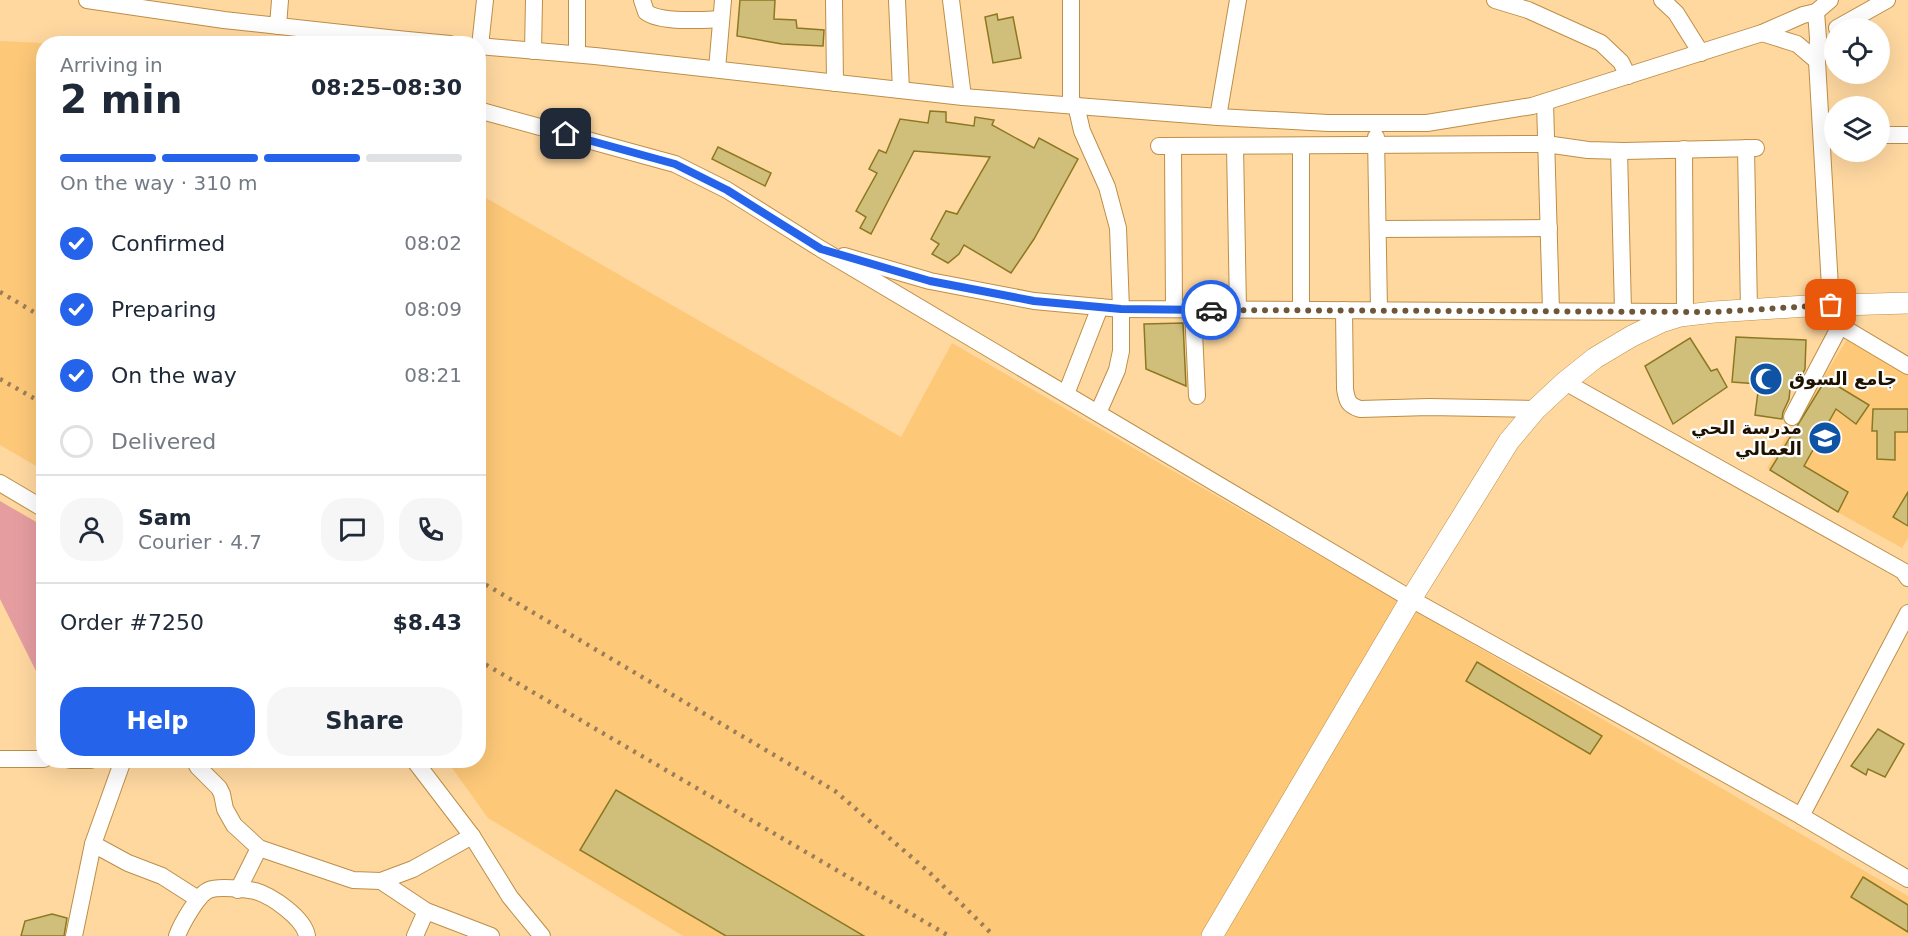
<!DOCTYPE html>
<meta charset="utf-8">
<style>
:root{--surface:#fff;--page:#f6f6f7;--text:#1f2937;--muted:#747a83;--line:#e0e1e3;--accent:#2563eb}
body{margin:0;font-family:"DejaVu Sans",Cairo,sans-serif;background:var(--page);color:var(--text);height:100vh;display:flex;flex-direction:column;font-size:22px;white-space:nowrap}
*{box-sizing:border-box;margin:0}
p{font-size:20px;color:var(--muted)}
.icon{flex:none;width:33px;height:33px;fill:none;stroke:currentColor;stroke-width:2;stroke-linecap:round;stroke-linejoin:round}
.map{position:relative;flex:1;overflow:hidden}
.details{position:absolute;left:36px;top:36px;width:450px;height:732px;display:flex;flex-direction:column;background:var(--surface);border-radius:24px;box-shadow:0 6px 24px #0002}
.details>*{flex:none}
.tools{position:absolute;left:1824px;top:18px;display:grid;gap:12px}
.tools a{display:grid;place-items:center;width:66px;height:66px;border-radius:50%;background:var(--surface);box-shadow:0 6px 24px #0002;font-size:30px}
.pin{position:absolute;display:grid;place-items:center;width:51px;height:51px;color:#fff;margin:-26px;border-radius:12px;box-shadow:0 3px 9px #0006}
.courier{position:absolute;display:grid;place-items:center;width:60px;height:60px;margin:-30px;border:4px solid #2563eb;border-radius:50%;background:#fff;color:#222;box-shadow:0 2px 8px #0007}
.head em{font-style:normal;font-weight:700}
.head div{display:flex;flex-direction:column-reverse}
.head{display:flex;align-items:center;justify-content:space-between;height:102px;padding:0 24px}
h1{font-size:39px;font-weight:700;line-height:45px}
.bar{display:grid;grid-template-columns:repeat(4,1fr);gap:9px 6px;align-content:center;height:72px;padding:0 24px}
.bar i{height:8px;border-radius:4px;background:var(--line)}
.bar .active{background:var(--accent)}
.bar p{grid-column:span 4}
.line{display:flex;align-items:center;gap:15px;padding:0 24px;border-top:2px solid var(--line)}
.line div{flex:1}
.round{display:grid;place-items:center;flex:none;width:63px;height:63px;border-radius:24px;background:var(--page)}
ol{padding:0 24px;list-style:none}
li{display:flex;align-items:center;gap:18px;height:66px}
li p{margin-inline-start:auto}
li .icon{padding:6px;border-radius:50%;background:var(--accent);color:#fff;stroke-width:4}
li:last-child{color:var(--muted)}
li i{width:33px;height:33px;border:3px solid var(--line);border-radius:50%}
.cta{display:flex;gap:12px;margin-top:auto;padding:12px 24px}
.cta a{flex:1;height:69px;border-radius:24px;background:var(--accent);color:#fff;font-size:24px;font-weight:700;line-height:69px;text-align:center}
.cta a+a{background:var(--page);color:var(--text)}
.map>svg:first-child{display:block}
.built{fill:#fdc878}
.green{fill:#e59da0}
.building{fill:#d0bf7b;stroke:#8c7822;stroke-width:1.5}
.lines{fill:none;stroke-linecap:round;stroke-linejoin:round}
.minor-casing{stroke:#bd8e47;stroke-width:18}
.major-casing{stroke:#bd8e47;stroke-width:22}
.minor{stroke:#fff;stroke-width:16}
.major{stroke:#fff;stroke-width:21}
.rail{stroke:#9a7e58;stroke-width:4.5;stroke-dasharray:3 6;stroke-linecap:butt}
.done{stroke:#6d5738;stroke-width:6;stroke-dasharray:0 10.8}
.route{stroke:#2563eb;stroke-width:8}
.labels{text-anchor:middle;stroke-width:4.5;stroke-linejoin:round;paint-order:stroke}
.poi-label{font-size:18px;font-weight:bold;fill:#1f1100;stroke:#fff;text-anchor:start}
</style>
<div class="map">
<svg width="1908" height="936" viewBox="0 0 1908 936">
<rect width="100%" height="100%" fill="#ffd8a0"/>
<!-- built -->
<g class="built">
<polygon points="0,41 45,43 44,44 43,470 0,445"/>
<polygon points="479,194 901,437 952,343 1908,896 1908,936 683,936 488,818 447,761 478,760"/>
<polygon points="1848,338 1908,374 1908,538 1902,548 1846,517 1767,468"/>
</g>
<!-- green -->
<polygon class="green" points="0,501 43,526 43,678 37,673 0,599"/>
<!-- building -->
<g class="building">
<polygon points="740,0 775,0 774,19 796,20 797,28 824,30 823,46 782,44 737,36"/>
<polygon points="997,14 998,20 1013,17 1021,58 993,63 985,17"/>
<polygon points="930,111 946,112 946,122 974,126 975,117 994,120 992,125 1034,148 1039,138 1078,159 1034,239 1011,273 964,245 959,254 948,263 932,254 939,244 931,239 946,211 957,214 990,157 914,151 871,234 860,228 866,217 856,211 877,173 869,169 879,150 886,153 900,119 928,123"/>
<polygon points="718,147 771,173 765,186 712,159"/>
<polygon points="1183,323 1186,386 1146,369 1144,324"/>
<polygon points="1736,337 1806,340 1805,369 1795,389 1790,389 1789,399 1783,412 1782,419 1755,415 1759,384 1732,382"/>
<polygon points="1690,338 1711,371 1717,369 1727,387 1673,424 1645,366"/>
<polygon points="1826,379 1869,405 1856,424 1836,409 1804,466 1848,492 1838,512 1770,470"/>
<polygon points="1873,409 1908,409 1908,432 1895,432 1895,460 1877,459 1877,431 1872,431"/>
<polygon points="1908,492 1908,526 1893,517"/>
<polygon points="1477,662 1602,736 1590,754 1466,681"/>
<polygon points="1878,729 1904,744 1885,777 1868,769 1866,775 1851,766"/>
<polygon points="616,790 864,936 726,936 580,850"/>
<polygon points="1863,877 1908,905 1908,932 1851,897"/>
<polygon points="52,914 67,918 64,936 21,936 25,921"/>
</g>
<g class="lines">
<!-- minor casing -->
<g class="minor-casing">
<g id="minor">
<polyline points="87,0 224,20 397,39 398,44"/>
<path d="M 642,0 L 646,12 C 660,23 702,20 720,19"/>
<polyline points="834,0 835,83"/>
<polyline points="897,0 901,90"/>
<polyline points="951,0 963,97"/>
<polyline points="1071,0 1071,104"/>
<polyline points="1495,0 1528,10 1601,43 1621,62 1628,76"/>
<polyline points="1662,0 1676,13 1701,53"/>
<polyline points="1816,12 1818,38 1817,61 1831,305"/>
<polyline points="278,26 280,0"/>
<polyline points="1837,28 1887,0"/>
<polyline points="1762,33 1797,44 1817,61"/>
<polyline points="397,39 450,44"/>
<polyline points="478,46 595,56 963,97 1218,117 1328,123 1427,123 1532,106 1762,33 1803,15 1816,12 1830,0"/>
<polyline points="480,46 485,0"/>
<polyline points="533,51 534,0"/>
<polyline points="577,54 577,0"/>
<polyline points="717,69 723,0"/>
<polyline points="1545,102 1551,311"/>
<polyline points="1076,105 1082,131 1107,187 1118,228 1121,309 1121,351 1117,370 1098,413"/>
<polyline points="478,110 675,164 727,190 821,249 1411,599 1801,816 1908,879"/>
<polyline points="1218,117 1238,0"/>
<polyline points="1880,135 1908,135"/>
<polyline points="1376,137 1379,310"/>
<polyline points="1159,146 1546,144 1588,150 1624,151 1756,148"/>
<polyline points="1173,146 1174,309"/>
<polyline points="1235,146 1238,310"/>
<polyline points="1301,146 1301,310"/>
<polyline points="1746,148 1749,310"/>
<polyline points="1684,149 1685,312"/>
<polyline points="1619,151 1623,311"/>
<polyline points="1378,229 1549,228"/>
<polyline points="844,256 930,281 1034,301 1121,309 1683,312"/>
<polyline points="1807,306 1908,366"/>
<polyline points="1193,310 1197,396"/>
<path d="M 1344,310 L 1345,389 C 1347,401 1348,405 1360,409 L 1429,407 L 1536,409"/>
<polyline points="1565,382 1903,571 1908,578"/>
<polyline points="1066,394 1100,307"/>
<polyline points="1792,417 1840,326"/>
<polyline points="0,483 44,509"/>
<polyline points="0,759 44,759"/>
<polyline points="70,760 91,760"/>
<polyline points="194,760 198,767 219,788 222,794 225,809 234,825 259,848 353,880 381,881 426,911 491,936"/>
<polyline points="414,760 472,836 510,897 542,936"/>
<polyline points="1801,816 1908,613"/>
<polyline points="93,844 128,863 162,876 198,899"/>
<polyline points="381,881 413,869 472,836"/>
<polyline points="238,890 259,848"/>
<polyline points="74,936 93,844 123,760"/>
<path d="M 177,936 C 181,925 198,894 209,890 C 218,886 245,889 255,891 C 272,896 304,918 307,936"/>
<polyline points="415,936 426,911"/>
</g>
</g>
<!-- major casing -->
<g class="major-casing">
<polyline id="major" points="1212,936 1411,599 1509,441 1536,409 1565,382 1595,358 1632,336 1661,322 1680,316 1714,312 1807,306 1908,303"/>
</g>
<!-- minor -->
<use href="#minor" class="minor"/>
<!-- major -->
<use href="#major" class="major"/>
<!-- rail -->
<g class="rail">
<polyline points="0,292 44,318"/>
<polyline points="0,379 44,404"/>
<polyline points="478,580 835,791 931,874 994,936"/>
<polyline points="478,660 949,936"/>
</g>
</g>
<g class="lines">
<!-- done -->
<polyline class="done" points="1211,310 1714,312 1831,305"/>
<!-- route -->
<polyline class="route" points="566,134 675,164 727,190 821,249 930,281 1034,301 1121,309 1211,310"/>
</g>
<!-- icons -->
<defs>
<g id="mosque-disc" transform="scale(1.725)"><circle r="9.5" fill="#0f54a4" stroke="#fff"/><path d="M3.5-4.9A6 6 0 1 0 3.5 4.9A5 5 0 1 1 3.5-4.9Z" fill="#fff"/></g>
<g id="school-disc" transform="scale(1.725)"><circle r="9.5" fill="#0f54a4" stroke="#fff"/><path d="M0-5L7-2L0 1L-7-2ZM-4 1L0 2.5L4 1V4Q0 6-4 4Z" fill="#fff"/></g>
</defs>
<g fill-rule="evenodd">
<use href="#mosque-disc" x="1766" y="379"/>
<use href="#school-disc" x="1825" y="438"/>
</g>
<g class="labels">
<!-- poi labels -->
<g class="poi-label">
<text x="1789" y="385">جامع السوق</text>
<text x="1802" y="434" text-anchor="end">مدرسة الحي<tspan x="1802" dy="21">العمالي</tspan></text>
</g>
</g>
</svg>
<div class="tools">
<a><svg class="icon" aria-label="locate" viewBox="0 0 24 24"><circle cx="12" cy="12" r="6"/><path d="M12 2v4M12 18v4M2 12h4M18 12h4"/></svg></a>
<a><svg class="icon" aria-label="layers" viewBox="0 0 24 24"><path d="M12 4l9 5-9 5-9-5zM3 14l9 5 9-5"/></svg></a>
</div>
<div class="pin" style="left:1831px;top:305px;background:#ea580c"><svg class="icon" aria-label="bag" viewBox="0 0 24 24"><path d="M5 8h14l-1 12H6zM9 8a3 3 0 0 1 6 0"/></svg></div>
<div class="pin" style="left:566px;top:134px;background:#1f2937"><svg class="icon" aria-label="home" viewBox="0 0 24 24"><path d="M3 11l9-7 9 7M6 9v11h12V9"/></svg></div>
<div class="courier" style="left:1211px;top:310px"><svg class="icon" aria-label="car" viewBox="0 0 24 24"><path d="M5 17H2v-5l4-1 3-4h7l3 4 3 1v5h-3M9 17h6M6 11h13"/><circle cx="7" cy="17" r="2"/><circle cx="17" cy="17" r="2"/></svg></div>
<section class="details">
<div class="head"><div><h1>2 min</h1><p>Arriving in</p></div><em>08:25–08:30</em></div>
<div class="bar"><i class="active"></i><i class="active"></i><i class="active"></i><i></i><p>On the way · 310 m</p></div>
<ol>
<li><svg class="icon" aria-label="check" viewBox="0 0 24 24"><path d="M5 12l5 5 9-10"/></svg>Confirmed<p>08:02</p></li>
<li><svg class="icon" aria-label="check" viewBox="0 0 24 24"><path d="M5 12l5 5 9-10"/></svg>Preparing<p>08:09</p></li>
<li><svg class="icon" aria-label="check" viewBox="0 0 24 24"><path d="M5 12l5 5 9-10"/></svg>On the way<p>08:21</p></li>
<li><i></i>Delivered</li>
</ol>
<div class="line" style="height:108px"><a class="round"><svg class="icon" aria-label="person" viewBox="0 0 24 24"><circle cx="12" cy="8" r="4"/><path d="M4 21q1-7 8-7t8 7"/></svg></a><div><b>Sam</b><p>Courier · 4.7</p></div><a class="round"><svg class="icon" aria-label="chat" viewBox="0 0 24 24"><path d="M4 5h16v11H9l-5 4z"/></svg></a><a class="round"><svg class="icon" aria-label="phone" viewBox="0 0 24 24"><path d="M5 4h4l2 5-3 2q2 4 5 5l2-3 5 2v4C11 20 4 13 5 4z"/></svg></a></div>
<div class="line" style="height:78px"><div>Order #7250</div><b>$8.43</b></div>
<div class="cta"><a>Help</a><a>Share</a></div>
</section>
</div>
